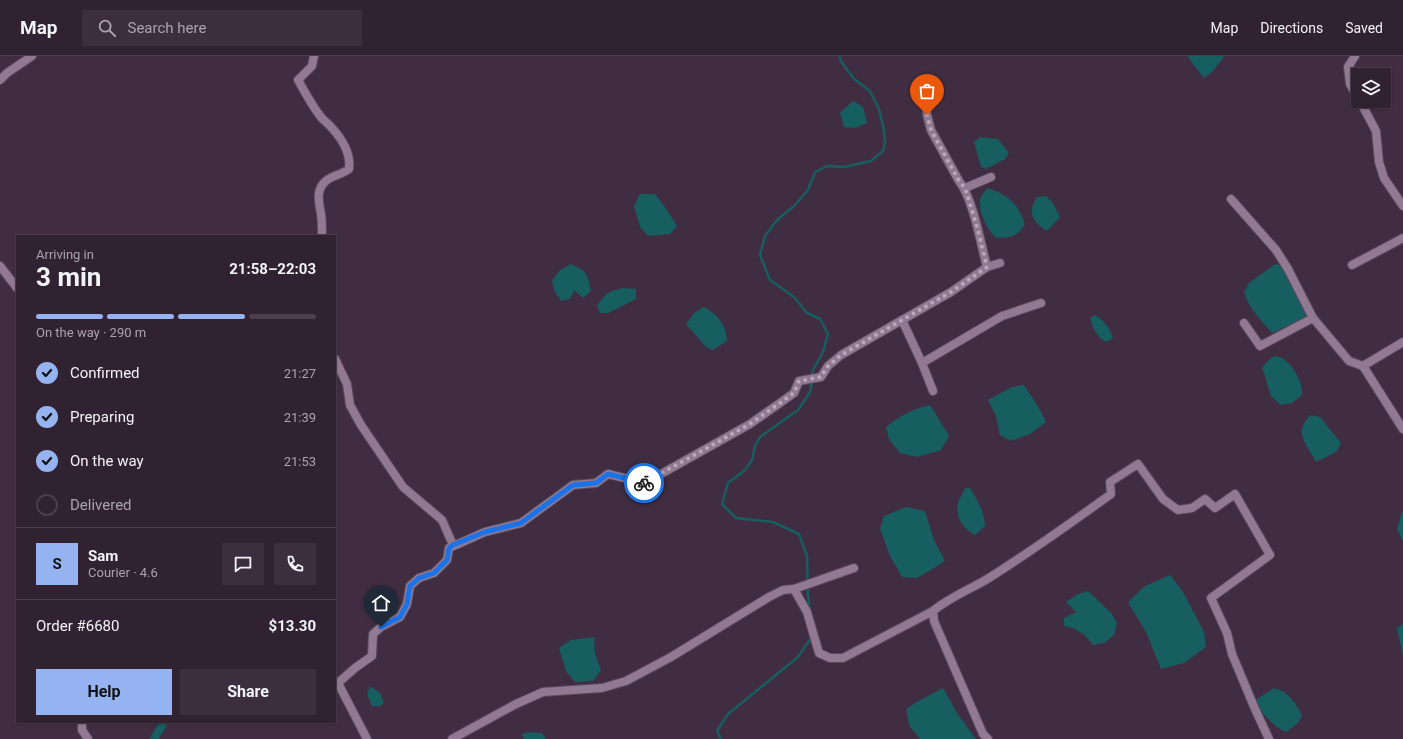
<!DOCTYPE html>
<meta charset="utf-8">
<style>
:root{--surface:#302231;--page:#3c2f3d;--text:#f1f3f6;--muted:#a8a4ab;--line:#4b3f4d;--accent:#95b2f1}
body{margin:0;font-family:Roboto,sans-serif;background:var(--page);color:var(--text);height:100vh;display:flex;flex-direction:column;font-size:15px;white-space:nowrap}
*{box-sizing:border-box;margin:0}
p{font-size:13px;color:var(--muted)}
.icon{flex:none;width:22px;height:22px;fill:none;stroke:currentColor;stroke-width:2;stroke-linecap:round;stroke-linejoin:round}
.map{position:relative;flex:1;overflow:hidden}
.sheet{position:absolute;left:16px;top:179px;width:320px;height:488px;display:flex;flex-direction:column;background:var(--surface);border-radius:0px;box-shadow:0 1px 3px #0004,0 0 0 1px var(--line)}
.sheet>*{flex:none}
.tools{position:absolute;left:1351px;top:12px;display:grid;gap:8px}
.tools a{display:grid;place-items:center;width:40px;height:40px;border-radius:0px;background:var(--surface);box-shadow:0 1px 3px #0004,0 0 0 1px var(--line);font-size:20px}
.pin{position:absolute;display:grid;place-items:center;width:34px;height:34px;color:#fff;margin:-41px -17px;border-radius:50% 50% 50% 0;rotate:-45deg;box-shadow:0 0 4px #0007}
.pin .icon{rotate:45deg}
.courier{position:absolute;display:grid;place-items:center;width:40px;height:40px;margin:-20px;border:3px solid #1a73e8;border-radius:50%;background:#fff;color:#222;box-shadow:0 1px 5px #0007}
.headline em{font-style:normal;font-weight:700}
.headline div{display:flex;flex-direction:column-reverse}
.headline{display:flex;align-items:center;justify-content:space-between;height:68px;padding:0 20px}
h1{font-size:26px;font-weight:700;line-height:30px}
.bar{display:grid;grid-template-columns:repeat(4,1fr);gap:6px 4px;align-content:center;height:48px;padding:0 20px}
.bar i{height:5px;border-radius:3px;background:var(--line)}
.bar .active{background:var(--accent)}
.bar p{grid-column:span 4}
.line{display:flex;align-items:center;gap:10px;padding:0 20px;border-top:1px solid var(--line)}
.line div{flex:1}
.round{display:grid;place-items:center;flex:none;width:42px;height:42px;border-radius:0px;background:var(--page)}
ol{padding:0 20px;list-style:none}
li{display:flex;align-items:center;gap:12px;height:44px}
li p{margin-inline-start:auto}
li .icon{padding:4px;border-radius:50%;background:var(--accent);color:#111;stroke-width:4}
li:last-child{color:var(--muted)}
li i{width:22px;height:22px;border:2px solid var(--line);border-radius:50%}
.action{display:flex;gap:8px;margin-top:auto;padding:8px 20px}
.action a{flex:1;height:46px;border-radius:0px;background:var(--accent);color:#111;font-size:16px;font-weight:700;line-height:46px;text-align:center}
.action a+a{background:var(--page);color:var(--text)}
header{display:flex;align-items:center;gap:24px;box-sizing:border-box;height:56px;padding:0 20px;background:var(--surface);border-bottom:1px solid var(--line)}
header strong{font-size:19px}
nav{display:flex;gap:22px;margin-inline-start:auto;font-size:14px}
.search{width:280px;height:36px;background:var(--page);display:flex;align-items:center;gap:10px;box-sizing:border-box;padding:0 14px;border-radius:0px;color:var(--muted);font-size:15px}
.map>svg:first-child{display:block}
.water{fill:#175e60}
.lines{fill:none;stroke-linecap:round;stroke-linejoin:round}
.stream{stroke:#175e60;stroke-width:2.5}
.canal{stroke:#175e60;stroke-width:8}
.minor-casing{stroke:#5a495a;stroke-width:10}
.minor{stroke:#907991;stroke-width:8}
.done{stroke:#b9aab9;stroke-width:4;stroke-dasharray:0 7.2}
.route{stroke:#1a73e8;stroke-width:5}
</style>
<header>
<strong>Map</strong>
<div class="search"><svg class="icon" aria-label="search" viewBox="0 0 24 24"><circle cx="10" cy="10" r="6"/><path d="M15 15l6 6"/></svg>Search here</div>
<nav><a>Map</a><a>Directions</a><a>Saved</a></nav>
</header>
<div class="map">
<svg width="1403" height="683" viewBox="0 0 1403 683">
<rect width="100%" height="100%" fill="#402d41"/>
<!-- water -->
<g class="water">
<polygon points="1188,0 1223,0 1224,1 1212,16 1204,22 1190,4"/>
<polygon points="853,45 863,51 867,67 856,72 844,71 840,57"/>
<polygon points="980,81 998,83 1009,97 1005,103 986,113 981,111 974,86"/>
<path d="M 987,132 C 1007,138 1019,148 1025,168 C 1016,182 1011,181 996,182 C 987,174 978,156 980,143 C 981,140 985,135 987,132 Z"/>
<polygon points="640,138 655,138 665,151 677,170 670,178 648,180 640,171 634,150"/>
<path d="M 1046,140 L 1053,147 L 1060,161 L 1047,175 C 1032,166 1027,156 1037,141 Z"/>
<path d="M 571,208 C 588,216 587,217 591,235 L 583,242 L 574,234 L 570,243 L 561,245 L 554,234 L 552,224 L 560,214 Z"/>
<path d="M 1275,208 L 1280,209 L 1306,249 L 1307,257 L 1304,262 L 1272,277 C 1262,265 1248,252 1244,236 L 1249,227 Z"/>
<path d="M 624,232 L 636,233 L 636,243 L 608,257 L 600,257 L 597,249 C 607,237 608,235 624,232 Z"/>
<path d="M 704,251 C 719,260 725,267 727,285 L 713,294 L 706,291 L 686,268 L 695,256 Z"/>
<path d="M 1095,259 C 1104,264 1110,273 1113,282 L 1106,286 C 1097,281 1093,273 1090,262 Z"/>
<path d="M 1276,300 C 1279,301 1283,302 1285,304 C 1295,312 1303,328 1302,339 L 1292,347 L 1281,349 L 1271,340 L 1262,311 L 1271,302 Z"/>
<polygon points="1024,329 1039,352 1046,366 1030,378 1011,385 1000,379 996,360 988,344 1012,331"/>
<path d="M 930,349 L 949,380 L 941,394 L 917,401 L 900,397 L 889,383 L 886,371 C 899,360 913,353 930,349 Z"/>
<path d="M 1310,359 L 1320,361 L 1341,387 L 1336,396 L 1316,406 C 1311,396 1298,380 1303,370 C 1304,366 1308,362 1310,359 Z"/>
<path d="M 965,432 L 970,432 C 978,445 984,455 985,470 L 975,479 C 963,473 955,461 958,447 C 959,442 963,437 965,432 Z"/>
<polygon points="906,451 925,455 934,484 945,505 934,512 917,522 902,521 890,500 880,473 884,460"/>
<polygon points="1402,456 1403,456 1403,485 1397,473"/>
<polygon points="1170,519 1183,536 1204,576 1206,591 1184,607 1161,613 1146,576 1128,546 1145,530"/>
<path d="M 1088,535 L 1111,557 L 1117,567 L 1114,579 L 1104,587 L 1093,589 C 1085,578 1077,572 1064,570 L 1064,562 L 1076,556 L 1066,546 L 1078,538 Z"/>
<polygon points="1403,568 1403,599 1397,572"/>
<polygon points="594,581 595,598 601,614 593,625 575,626 566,615 559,592 571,584"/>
<polygon points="370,630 380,637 384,646 381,650 372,650 367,638"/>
<polygon points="943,632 957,657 976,683 920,683 909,669 906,653 915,647"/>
<path d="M 1274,632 C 1289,636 1296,647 1302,660 L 1297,668 L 1286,676 C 1272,670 1263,658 1254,645 Z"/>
<polygon points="530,676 542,677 546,683 524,683 522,678"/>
</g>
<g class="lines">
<!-- stream -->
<g class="stream">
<polyline points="812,320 813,314 823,296 828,278 820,263 807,257 794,241 770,224 760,199 765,180 777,164 794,150 808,134 815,116 827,110 844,111 871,105 883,95 885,86 883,69 878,51 870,35 854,23 840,4 840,0"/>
<polyline points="810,554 808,541 807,500 799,478 773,466 736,462 722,448 728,427 745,414 752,404 755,390 760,381 798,354 810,336 812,325"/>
<polyline points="721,683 717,675 728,658 798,601 812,580"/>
</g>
<!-- canal -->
<polyline class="canal" points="154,683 164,666"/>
<!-- minor casing -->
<g class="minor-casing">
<g id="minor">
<path d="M 314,0 L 312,10 L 298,24 C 305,36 312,50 321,61 C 324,65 329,68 332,72 C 342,83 351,98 349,113 C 343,118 334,119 327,124 C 315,133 319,146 321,158 C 322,165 322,173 322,180"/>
<polyline points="1355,0 1348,11 1350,28 1358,42"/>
<polyline points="0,24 7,17 32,0"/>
<polyline points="1360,45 1376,75 1379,106 1384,122 1403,150"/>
<path d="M 926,46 L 927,59 L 931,74 L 959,125 C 973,142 981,189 987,211"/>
<polyline points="965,132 991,121"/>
<polyline points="1231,143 1276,194 1288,213 1313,262"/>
<polyline points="1352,209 1403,182"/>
<polyline points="0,210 17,232"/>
<polyline points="902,264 922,307 933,335"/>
<polyline points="1244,267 1260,290 1313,262 1349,305 1363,310"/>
<polyline points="1403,286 1363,310 1403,373"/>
<polyline points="335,303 347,328 350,349 361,369 403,431 442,464 453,489"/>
<polyline points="922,307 1002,260 1041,247"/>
<polyline points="794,533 854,512"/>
<polyline points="335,625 338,627 367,683"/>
<polyline points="338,627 355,612 372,600 373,578 381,571 400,561 407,548 410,530 419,522 434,517 447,504 449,492 485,476 521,467 573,429 596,427 608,418 645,427 750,368 794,337 799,325 821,321 828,310 841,299 951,236 987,211 1000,207"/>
<polyline points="82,666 82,674 88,683"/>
<polyline points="452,683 516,648 543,636 602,632 626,625 671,601 769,541 783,534 794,533 807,556 819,597 830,602 843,602 933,555"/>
<path d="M 988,683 L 983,678 L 934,565 L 933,555 C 950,541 971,533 989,522 C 1030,496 1071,467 1111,438 L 1110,426 L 1138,408 L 1163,443 L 1178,454 L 1192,452 L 1205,443 L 1215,452 L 1235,438 L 1270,499 L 1211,542 L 1227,577 L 1232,598 L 1255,653 L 1269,683"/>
</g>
</g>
<!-- minor -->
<use href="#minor" class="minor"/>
</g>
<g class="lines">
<!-- done -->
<polyline class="done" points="644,427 750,368 794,337 799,325 821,321 828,310 841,299 951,236 987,211 976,167 965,132 959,125 931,74 927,59"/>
<!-- route -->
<polyline class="route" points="381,571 400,561 407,548 410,530 419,522 434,517 447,504 449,492 453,489 485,476 521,467 573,429 596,427 608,418 644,427"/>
</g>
</svg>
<div class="tools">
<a><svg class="icon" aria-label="layers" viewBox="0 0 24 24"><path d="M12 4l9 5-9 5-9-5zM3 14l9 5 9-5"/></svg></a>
</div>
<div class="pin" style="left:927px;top:59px;background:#ea580c"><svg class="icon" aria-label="bag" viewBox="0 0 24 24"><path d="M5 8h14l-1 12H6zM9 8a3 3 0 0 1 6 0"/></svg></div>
<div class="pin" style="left:381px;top:571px;background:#1f2937"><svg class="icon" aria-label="home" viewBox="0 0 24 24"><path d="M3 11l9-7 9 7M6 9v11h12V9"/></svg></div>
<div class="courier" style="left:644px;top:427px"><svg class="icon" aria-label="bike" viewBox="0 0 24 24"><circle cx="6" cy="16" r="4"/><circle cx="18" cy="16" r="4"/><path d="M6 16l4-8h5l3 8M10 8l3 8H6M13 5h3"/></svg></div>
<section class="sheet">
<div class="headline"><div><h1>3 min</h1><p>Arriving in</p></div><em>21:58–22:03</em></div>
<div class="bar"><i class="active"></i><i class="active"></i><i class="active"></i><i></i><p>On the way · 290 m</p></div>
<ol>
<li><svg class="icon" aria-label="check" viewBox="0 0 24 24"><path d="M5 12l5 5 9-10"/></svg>Confirmed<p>21:27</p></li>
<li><svg class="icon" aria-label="check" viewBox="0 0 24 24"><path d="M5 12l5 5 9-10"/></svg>Preparing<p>21:39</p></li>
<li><svg class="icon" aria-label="check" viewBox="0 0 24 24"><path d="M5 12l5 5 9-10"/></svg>On the way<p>21:53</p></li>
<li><i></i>Delivered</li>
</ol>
<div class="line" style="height:72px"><b class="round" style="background:var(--accent);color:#111">S</b><div><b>Sam</b><p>Courier · 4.6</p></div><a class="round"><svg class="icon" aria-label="chat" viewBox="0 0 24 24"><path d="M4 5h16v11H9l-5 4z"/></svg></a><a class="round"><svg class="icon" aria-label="phone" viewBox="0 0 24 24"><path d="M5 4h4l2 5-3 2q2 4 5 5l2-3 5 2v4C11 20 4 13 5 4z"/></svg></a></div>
<div class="line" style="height:52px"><div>Order #6680</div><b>$13.30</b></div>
<div class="action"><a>Help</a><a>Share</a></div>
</section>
</div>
